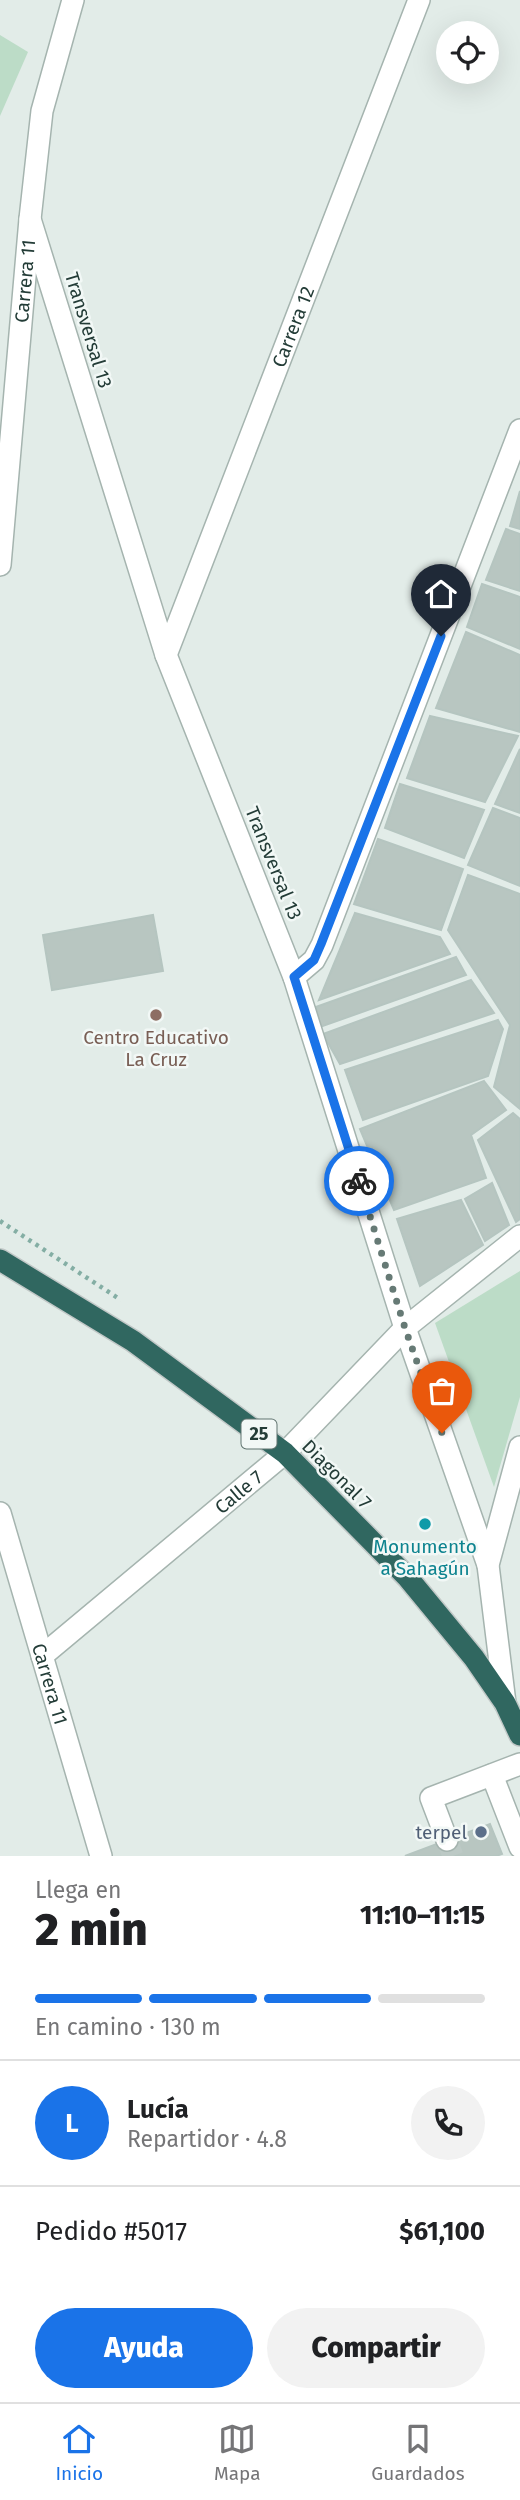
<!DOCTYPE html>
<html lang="es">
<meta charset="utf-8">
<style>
:root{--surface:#fff;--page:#f2f2f2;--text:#202124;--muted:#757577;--line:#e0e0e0;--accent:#1a73e8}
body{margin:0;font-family:"Fira Sans",sans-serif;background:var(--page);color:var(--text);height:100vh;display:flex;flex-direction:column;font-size:26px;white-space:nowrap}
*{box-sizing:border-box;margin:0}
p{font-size:23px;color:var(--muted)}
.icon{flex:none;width:38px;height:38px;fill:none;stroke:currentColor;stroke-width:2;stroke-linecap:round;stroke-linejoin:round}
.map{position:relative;height:1856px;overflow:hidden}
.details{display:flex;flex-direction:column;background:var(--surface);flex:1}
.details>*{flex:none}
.fabs{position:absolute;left:436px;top:21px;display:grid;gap:14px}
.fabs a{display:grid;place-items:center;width:63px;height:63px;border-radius:50%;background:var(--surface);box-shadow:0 7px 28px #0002;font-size:35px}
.pin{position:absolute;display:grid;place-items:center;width:60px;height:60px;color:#fff;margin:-72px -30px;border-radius:50% 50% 50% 0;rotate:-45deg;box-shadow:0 0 7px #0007}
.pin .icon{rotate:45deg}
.courier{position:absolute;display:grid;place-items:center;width:70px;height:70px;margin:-35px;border:5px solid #1a73e8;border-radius:50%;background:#fff;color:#222;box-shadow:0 2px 9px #0007}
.summary em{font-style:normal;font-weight:800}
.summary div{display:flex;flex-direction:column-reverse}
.summary{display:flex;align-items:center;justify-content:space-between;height:119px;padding:0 35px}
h1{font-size:46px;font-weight:800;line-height:52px}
.bar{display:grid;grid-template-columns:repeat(4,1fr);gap:10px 7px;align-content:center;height:84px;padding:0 35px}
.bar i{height:9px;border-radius:5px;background:var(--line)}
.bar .active{background:var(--accent)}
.bar p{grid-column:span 4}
.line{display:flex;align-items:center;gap:18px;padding:0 35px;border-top:2px solid var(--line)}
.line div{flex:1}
.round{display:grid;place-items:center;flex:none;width:74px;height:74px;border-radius:37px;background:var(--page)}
.action{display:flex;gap:14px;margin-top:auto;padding:14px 35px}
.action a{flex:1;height:80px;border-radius:42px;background:var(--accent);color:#fff;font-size:28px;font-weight:800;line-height:80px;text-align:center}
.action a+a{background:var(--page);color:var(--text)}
.dock{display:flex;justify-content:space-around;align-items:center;height:98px;border-top:2px solid var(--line);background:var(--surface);font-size:19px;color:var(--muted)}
.dock a{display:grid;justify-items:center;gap:4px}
.dock .active{color:var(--accent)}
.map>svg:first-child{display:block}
.green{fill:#bcdcc7}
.building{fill:#b8c6c1;stroke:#b5c5c0;stroke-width:2}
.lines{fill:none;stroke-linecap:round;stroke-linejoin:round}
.minor-tunnel{stroke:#bcc9c5;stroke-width:21;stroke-dasharray:21 10;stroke-linecap:butt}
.minor-casing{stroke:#a5b4af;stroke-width:24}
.highway-casing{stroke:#c1c8c7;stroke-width:24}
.path{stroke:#84aea4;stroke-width:4.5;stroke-dasharray:3.5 5;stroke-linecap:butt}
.minor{stroke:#fff;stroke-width:21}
.highway{stroke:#306760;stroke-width:21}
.done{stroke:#667a75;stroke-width:7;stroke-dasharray:0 12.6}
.route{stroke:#1a73e8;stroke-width:9}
.education-dot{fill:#8d6e63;stroke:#f2f8f6;stroke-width:2.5}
.culture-dot{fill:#0f9aa8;stroke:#f2f8f6;stroke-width:2.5}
.service-dot{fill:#5c6f8a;stroke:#f2f8f6;stroke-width:2.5}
.labels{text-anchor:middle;stroke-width:5;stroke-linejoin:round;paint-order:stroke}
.shield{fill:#f2f8f6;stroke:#617470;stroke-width:2}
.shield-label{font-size:18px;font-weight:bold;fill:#233c37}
.street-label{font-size:19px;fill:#233c37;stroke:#f2f8f6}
.education-label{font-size:19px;fill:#785e54;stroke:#f2f8f6}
.culture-label{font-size:19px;fill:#0d838f;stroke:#f2f8f6}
.service-label{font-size:19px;fill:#4e5e75;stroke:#f2f8f6;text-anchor:end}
</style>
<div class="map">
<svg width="520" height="1856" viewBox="0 0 520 1856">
<rect width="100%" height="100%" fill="#e2ece8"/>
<!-- green -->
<g class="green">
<polygon points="0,35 28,52 0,116"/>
<polygon points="520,1271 520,1397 494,1487 435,1323"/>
</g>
<!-- building -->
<g class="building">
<polygon points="520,491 520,529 510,526"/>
<polygon points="506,529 520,534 520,591 486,580"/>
<polygon points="482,584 520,597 520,649 467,627"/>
<polygon points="466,632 520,655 520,732 436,708"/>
<polygon points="430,716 518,736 485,802 407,778"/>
<polygon points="520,749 520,813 495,804"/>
<polygon points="400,784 484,810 464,858 385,828"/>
<polygon points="493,808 520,818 520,886 468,865"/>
<polygon points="378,839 463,869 441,930 354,904"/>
<polygon points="468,875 520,894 520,1109 494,1087 510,1025 448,930"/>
<polygon points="355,913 440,937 450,954 319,1000"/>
<polygon points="153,915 163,971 52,990 43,935"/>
<polygon points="456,957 466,975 320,1027 316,1007"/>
<polygon points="471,980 494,1013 340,1064 323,1034"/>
<polygon points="498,1020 503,1029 488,1076 363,1120 345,1070"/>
<polygon points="484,1081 506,1110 471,1135 486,1178 394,1210 360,1129"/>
<polygon points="513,1113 520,1119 520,1219 516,1222 478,1140"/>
<polygon points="492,1183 509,1225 485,1241 465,1199"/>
<polygon points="461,1200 483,1245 420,1286 397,1219"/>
<polygon points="490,1824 502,1854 496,1856 405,1856"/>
</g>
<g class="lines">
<!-- minor-tunnel -->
<polyline class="minor-tunnel" points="447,1840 453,1856"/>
<!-- minor casing -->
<g class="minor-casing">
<g id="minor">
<polyline points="30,219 166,655 294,977 405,1328 488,1565"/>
<path id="s1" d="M 0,565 L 30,219 L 42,111 L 73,0"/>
<path id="s2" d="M 166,655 L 419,0"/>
<polyline points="294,977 314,960 322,945 520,430"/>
<path id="s3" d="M 0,1513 L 101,1856"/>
<path id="s4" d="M 42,1656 L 285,1453 L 405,1328 L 520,1236"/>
<polyline points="505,1703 488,1565 520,1447"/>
<polyline points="492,1775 520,1847"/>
<polyline points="447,1840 431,1798 520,1764"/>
</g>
</g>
<!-- highway casing -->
<g class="highway-casing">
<polyline id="highway" points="0,1260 133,1341 285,1453 408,1578 474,1658 505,1703 520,1735"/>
</g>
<!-- path -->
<polyline class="path" points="0,1221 121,1300"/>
<!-- minor -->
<use href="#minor" class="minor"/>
<!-- highway -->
<use href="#highway" class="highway"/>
</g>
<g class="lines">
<!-- done -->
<polyline class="done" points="359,1181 405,1328 442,1433"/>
<!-- route -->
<polyline class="route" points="359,1181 294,977 314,960 321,944 441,636"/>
</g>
<!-- markers -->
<circle class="education-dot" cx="156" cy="1015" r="7"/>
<circle class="culture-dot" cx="425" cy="1524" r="7"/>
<circle class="service-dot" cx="481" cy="1832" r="7"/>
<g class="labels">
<!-- shield labels -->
<rect class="shield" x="241.5" y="1419.5" width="35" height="29" rx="5"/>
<g class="shield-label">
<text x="259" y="1440">25</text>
</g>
<!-- street labels -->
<g class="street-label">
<text dy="7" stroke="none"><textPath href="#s1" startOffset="285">Carrera 11</textPath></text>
<text dy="7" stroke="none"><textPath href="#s2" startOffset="352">Carrera 12</textPath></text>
<text transform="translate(89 330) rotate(73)" y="7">Transversal 13</text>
<text transform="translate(274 863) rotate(68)" y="7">Transversal 13</text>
<text transform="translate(337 1474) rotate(45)" y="7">Diagonal 7</text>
<text dy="7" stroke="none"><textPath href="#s4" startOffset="256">Calle 7</textPath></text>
<text dy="7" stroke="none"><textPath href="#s3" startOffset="178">Carrera 11</textPath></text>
</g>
<!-- education labels -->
<g class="education-label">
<text x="156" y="1044">Centro Educativo<tspan x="156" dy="22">La Cruz</tspan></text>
</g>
<!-- culture labels -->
<g class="culture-label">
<text x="425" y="1553">Monumento<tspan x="425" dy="22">a Sahagún</tspan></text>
</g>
<!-- service labels -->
<g class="service-label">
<text x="467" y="1839">terpel</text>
</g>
</g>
</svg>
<div class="fabs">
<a><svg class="icon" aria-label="locate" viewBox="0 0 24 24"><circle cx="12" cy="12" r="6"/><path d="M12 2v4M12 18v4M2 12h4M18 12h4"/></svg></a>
</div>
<div class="pin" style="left:442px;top:1433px;background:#ea580c"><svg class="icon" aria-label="bag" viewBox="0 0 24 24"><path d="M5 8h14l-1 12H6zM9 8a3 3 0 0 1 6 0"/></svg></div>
<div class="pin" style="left:441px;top:636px;background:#1f2937"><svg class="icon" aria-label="home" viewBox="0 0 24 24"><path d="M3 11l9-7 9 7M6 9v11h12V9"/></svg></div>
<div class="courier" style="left:359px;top:1181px"><svg class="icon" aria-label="bike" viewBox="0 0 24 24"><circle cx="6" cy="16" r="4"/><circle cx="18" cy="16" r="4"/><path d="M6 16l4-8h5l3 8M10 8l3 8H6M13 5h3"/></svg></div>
</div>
<section class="details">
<div class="summary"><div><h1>2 min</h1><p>Llega en</p></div><em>11:10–11:15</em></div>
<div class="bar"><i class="active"></i><i class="active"></i><i class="active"></i><i></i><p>En camino · 130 m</p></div>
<div class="line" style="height:126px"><b class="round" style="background:var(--accent);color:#fff">L</b><div><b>Lucía</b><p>Repartidor · 4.8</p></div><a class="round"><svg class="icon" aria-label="phone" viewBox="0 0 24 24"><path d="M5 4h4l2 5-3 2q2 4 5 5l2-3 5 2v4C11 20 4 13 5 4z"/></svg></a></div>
<div class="line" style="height:91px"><div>Pedido #5017</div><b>$61,100</b></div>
<div class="action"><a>Ayuda</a><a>Compartir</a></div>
</section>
<nav class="dock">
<a class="active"><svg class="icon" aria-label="home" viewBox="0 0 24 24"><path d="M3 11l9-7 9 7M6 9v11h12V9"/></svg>Inicio</a>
<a><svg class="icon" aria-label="map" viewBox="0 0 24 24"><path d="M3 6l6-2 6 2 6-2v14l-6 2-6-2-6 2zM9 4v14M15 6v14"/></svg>Mapa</a>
<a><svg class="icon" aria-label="saved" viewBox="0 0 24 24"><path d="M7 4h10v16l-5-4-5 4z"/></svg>Guardados</a>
</nav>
